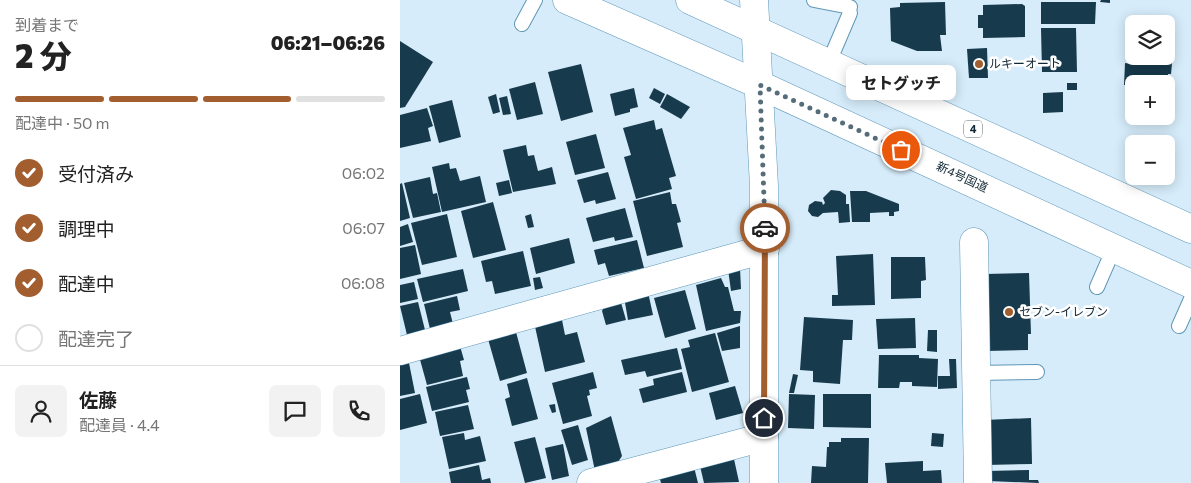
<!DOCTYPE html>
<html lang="ja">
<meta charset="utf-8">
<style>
:root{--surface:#fff;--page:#f2f2f2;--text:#222;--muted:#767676;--line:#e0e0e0;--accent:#a25e2e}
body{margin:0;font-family:Commissioner,"Noto Sans JP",sans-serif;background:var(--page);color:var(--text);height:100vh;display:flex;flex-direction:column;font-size:19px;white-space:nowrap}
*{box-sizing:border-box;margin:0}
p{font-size:16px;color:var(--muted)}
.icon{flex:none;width:28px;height:28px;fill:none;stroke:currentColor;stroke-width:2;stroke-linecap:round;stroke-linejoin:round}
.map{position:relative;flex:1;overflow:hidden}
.drawer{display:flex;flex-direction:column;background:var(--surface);width:400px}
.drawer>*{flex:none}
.fabs{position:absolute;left:725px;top:15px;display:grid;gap:10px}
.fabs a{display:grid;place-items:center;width:50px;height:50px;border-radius:8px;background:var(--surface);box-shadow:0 2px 12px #0003;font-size:25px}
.pin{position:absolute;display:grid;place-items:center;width:42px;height:42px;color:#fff;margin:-21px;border:2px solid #fff;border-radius:50%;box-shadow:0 1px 5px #0007}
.courier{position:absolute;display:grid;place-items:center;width:50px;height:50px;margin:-25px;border:4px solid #a25e2e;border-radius:50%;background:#fff;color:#222;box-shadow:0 1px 6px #0007}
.bubble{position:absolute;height:35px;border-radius:8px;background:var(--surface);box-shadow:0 2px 12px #0003;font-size:16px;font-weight:800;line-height:35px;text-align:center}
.headline em{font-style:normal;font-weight:800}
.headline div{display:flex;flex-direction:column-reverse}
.headline{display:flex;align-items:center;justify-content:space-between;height:85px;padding:0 15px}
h1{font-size:32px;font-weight:800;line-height:38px}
.bar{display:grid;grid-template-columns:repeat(4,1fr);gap:8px 5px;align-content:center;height:60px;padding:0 15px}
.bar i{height:6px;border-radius:4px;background:var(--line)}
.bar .on{background:var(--accent)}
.bar p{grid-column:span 4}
.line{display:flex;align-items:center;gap:12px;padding:0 15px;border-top:1px solid var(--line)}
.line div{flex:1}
.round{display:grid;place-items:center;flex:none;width:52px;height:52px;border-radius:8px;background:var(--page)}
ol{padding:0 15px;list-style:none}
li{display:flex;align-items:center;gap:15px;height:55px}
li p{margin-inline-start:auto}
li .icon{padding:5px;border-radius:50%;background:var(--accent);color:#fff;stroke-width:4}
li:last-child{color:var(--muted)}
li i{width:28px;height:28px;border:2px solid var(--line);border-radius:50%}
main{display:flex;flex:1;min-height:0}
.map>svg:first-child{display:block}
.building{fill:#173a4c}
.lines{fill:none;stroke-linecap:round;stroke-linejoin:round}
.service-casing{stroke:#5f97b7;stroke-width:16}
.minor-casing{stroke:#5f97b7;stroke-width:29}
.primary-casing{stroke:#5f97b7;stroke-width:29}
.trunk-casing{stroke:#5f97b7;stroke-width:29}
.service{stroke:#fff;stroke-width:14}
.minor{stroke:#fff;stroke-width:28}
.primary{stroke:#fff;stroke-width:28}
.trunk{stroke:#fff;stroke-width:28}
.done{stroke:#556c79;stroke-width:5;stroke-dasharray:0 9}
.route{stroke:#a25e2e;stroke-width:6}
.poi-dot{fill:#a25e2e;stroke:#fff;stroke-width:2}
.labels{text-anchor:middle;stroke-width:5;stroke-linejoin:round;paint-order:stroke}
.shield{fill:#fff;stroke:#586871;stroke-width:1}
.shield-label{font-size:11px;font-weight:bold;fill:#102734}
.poi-label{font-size:12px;fill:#102734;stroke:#fff;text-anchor:start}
.street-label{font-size:12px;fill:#102734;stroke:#fff}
</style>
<main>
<section class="drawer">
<div class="headline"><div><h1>2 分</h1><p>到着まで</p></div><em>06:21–06:26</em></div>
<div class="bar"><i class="on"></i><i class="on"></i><i class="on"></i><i></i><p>配達中 · 50 m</p></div>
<ol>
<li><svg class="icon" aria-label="check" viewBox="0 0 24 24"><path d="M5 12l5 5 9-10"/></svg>受付済み<p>06:02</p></li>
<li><svg class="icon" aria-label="check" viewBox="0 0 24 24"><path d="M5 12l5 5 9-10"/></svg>調理中<p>06:07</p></li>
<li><svg class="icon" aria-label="check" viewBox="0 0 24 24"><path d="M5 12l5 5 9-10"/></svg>配達中<p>06:08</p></li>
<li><i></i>配達完了</li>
</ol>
<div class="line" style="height:90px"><a class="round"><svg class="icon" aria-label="person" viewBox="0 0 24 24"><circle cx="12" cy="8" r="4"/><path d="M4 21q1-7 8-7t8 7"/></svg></a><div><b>佐藤</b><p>配達員 · 4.4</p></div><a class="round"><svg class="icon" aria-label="chat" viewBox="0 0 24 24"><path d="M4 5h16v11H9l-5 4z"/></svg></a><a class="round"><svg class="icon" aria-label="phone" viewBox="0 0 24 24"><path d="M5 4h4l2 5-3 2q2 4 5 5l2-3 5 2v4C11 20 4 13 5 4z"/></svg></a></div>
</section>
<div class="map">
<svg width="791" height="483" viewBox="0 0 791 483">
<rect width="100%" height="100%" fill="#d6ecfa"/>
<!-- building -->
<g class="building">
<polygon points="701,0 710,0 710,3 700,2"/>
<polygon points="545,2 546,35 540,35 542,51 517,51 491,41 490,8 500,7 500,3"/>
<polygon points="641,2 696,2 695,24 641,24"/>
<polygon points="622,4 625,6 625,37 583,38 583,28 578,28 578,15 583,15 583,5"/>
<polygon points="641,28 676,28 677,72 642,72"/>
<polygon points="766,34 770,34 768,52 773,53 771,74 768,74 767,84 724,85 725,63 731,64 732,43 734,56 766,56"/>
<polygon points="0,41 33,62 5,107 0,108"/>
<polygon points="587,48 588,78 569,78 567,49"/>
<polygon points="181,64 193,112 161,121 148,72"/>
<polygon points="135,82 143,114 117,120 109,89"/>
<rect x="667" y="83" width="10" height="7"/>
<polygon points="234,88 238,107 230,109 230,112 215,116 210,94"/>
<polygon points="254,88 265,94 260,104 249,98"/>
<polygon points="663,92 663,112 643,113 643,93"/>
<polygon points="96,94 100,112 93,114 88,97"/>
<polygon points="267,94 290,107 281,119 260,107"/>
<polygon points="107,96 111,114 103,115 99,98"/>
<polygon points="52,100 61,137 39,143 29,106"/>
<polygon points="27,108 33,126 28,128 31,141 0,148 0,115"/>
<polygon points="254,120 256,130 262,128 276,176 269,178 272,189 236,199 224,157 231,155 223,128"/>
<polygon points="196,134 205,168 175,175 166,142"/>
<polygon points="126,145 128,156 134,155 138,171 152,167 156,184 113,192 103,150"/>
<polygon points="49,163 50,169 56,168 60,181 80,176 86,202 42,212 32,167"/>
<polygon points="208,172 216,199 196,204 195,200 184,203 177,180"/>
<polygon points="30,177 33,194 37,193 41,212 13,218 4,183"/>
<polygon points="109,180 112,193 99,196 96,183"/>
<polygon points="2,183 10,218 0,221 0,184"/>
<polygon points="431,190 440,191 446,195 446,204 449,204 450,222 439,223 438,212 423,213 418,217 412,216 408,211 409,205 415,201 422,202 423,205 425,203 423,198"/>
<polygon points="450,191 466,191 499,204 499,211 494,212 494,216 489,216 489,212 470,213 470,222 452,222"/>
<polygon points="270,192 272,204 276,204 281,222 277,223 283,247 247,256 233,201"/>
<polygon points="93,202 106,250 73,258 61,211"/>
<polygon points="225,208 233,237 215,241 214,237 193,242 186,218"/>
<polygon points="47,214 57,257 22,265 11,223"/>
<polygon points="131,214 134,227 128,228 125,216"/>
<polygon points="8,224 13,242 0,246 0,227"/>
<polygon points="169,238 175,263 136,274 130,248"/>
<polygon points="237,240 244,268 209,276 205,263 198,265 194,250"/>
<polygon points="15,245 21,274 0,279 0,248"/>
<polygon points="123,251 131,286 95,294 92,281 86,282 81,261"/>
<polygon points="473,254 475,305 432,306 432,295 438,295 436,256"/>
<polygon points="491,257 525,257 526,280 521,281 521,298 491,299"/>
<polygon points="340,268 341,289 331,291 328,269"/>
<polygon points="63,269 68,291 23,302 17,279"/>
<polygon points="629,273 631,334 628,334 628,350 586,351 585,274"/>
<polygon points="140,277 143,288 135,290 133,278"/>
<polygon points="321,278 325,287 328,287 334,311 341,311 340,323 306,331 296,285"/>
<polygon points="14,282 18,299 0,303 0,285"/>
<polygon points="285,290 296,329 265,338 254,298"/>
<polygon points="248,292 253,315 228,320 224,297"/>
<polygon points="57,296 60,310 50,312 53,324 30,329 24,304"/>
<polygon points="220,299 226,320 206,325 202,311 206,303"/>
<polygon points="18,302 25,330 7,335 0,306"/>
<polygon points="161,315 165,335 177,332 185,362 145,372 134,322"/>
<polygon points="404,317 453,320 452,340 443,340 440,384 413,382 413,371 400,370"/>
<polygon points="515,318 516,348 478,349 476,319"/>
<polygon points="340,326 340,348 322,351 317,333"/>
<polygon points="528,330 537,330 537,352 527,351"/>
<polygon points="116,332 127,373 100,381 88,339"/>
<polygon points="315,333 329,382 292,392 281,349 290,347 288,340"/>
<polygon points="60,346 64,360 60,361 63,376 27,385 19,356"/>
<polygon points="277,348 282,369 247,377 245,371 225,375 221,360"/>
<polygon points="479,355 519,355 519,358 538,359 537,387 512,386 512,382 500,382 499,388 478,388"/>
<polygon points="549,359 556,359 557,388 538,389 538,376 550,376"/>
<polygon points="9,363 15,393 0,396 0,364"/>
<polygon points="193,372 197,388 189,390 190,395 187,396 192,416 163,424 152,383"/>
<polygon points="282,372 287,392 243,403 239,389 254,385 253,379"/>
<polygon points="393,374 398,375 394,393 389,393"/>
<polygon points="67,377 70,389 66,390 69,402 32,411 26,387"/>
<polygon points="127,378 138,419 112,426 105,399 110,397 107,384"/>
<polygon points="335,386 343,413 316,420 309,393"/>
<polygon points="20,394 27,423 0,430 0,399"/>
<polygon points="389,394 415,395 414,429 388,428"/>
<polygon points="423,394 471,394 471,428 423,427"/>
<polygon points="155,404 156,412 152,413 149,405"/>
<polygon points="68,405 74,429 40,436 35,412"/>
<polygon points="211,416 222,456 216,465 195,471 186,428"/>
<polygon points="631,418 632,464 586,465 584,420"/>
<polygon points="178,425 188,460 172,465 161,430"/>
<polygon points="64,433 65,440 80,436 86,461 49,469 42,437"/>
<polygon points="532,433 544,434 543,447 531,446"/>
<polygon points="135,437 146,478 125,483 114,442"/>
<polygon points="441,438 469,438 468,483 411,483 412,466 426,467 427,447 429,447 429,442 441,442"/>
<polygon points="163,444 169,476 152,480 145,448"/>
<polygon points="334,459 339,482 304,483 300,466"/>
<polygon points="523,461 523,471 541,470 542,483 487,483 485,463"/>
<polygon points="79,465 82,480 90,478 91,483 51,483 49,472"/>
<polygon points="294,467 298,483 261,483 259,475"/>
<polygon points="629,470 629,480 638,480 639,483 588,481 588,471"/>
</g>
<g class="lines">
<!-- service casing -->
<g class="service-casing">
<g id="service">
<polyline points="414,0 450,7"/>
<polyline points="122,24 135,0"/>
<polyline points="429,62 450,13"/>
<polyline points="697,287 714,248"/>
<polyline points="779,326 791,299"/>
<polyline points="576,373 637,372"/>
</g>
</g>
<!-- minor casing -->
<g class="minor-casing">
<g id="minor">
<polyline points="574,242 578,483"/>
<polyline points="0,351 365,249"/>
<polyline points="191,483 364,437"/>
</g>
</g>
<!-- primary casing -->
<g class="primary-casing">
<polyline id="primary" points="354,0 364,186 364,483"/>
</g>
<!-- trunk casing -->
<g class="trunk-casing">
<g id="trunk">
<polyline points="167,0 360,85 791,284"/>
<polyline points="290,0 791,229"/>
</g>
</g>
<!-- service -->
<use href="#service" class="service"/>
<!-- minor -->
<use href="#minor" class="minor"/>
<!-- primary -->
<use href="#primary" class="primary"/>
<!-- trunk -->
<use href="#trunk" class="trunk"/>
</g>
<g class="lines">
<!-- done -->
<polyline class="done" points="365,228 360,85 501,150"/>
<!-- route -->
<polyline class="route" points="364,418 365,228"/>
</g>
<!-- markers -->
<g class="poi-dot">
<circle cx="579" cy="64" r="5"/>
<circle cx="609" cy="312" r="5"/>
</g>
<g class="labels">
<!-- shield labels -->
<rect class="shield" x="564" y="120.5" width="18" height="17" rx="4"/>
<g class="shield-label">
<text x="573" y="133">4</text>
</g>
<!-- poi labels -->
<g class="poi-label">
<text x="589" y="68">ルキーオート</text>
<text x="619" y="316">セブン-イレブン</text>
</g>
<!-- street labels -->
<g class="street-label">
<text transform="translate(562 177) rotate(25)" y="4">新4号国道</text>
</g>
</g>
</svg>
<div class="fabs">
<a><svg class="icon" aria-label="layers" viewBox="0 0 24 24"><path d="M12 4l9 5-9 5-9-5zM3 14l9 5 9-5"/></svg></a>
<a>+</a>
<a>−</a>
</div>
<div class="pin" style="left:501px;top:150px;background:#ea580c"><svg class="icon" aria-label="bag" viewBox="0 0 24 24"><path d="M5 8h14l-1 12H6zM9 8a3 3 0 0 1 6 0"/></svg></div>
<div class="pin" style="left:364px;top:418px;background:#1f2937"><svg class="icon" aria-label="home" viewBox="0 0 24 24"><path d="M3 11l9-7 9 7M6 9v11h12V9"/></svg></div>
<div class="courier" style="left:365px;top:228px"><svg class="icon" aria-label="car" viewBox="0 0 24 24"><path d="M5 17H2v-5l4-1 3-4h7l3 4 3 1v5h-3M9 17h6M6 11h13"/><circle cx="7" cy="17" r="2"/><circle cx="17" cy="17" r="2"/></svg></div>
<div class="bubble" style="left:446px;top:65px;width:110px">セトグッチ</div>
</div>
</main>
